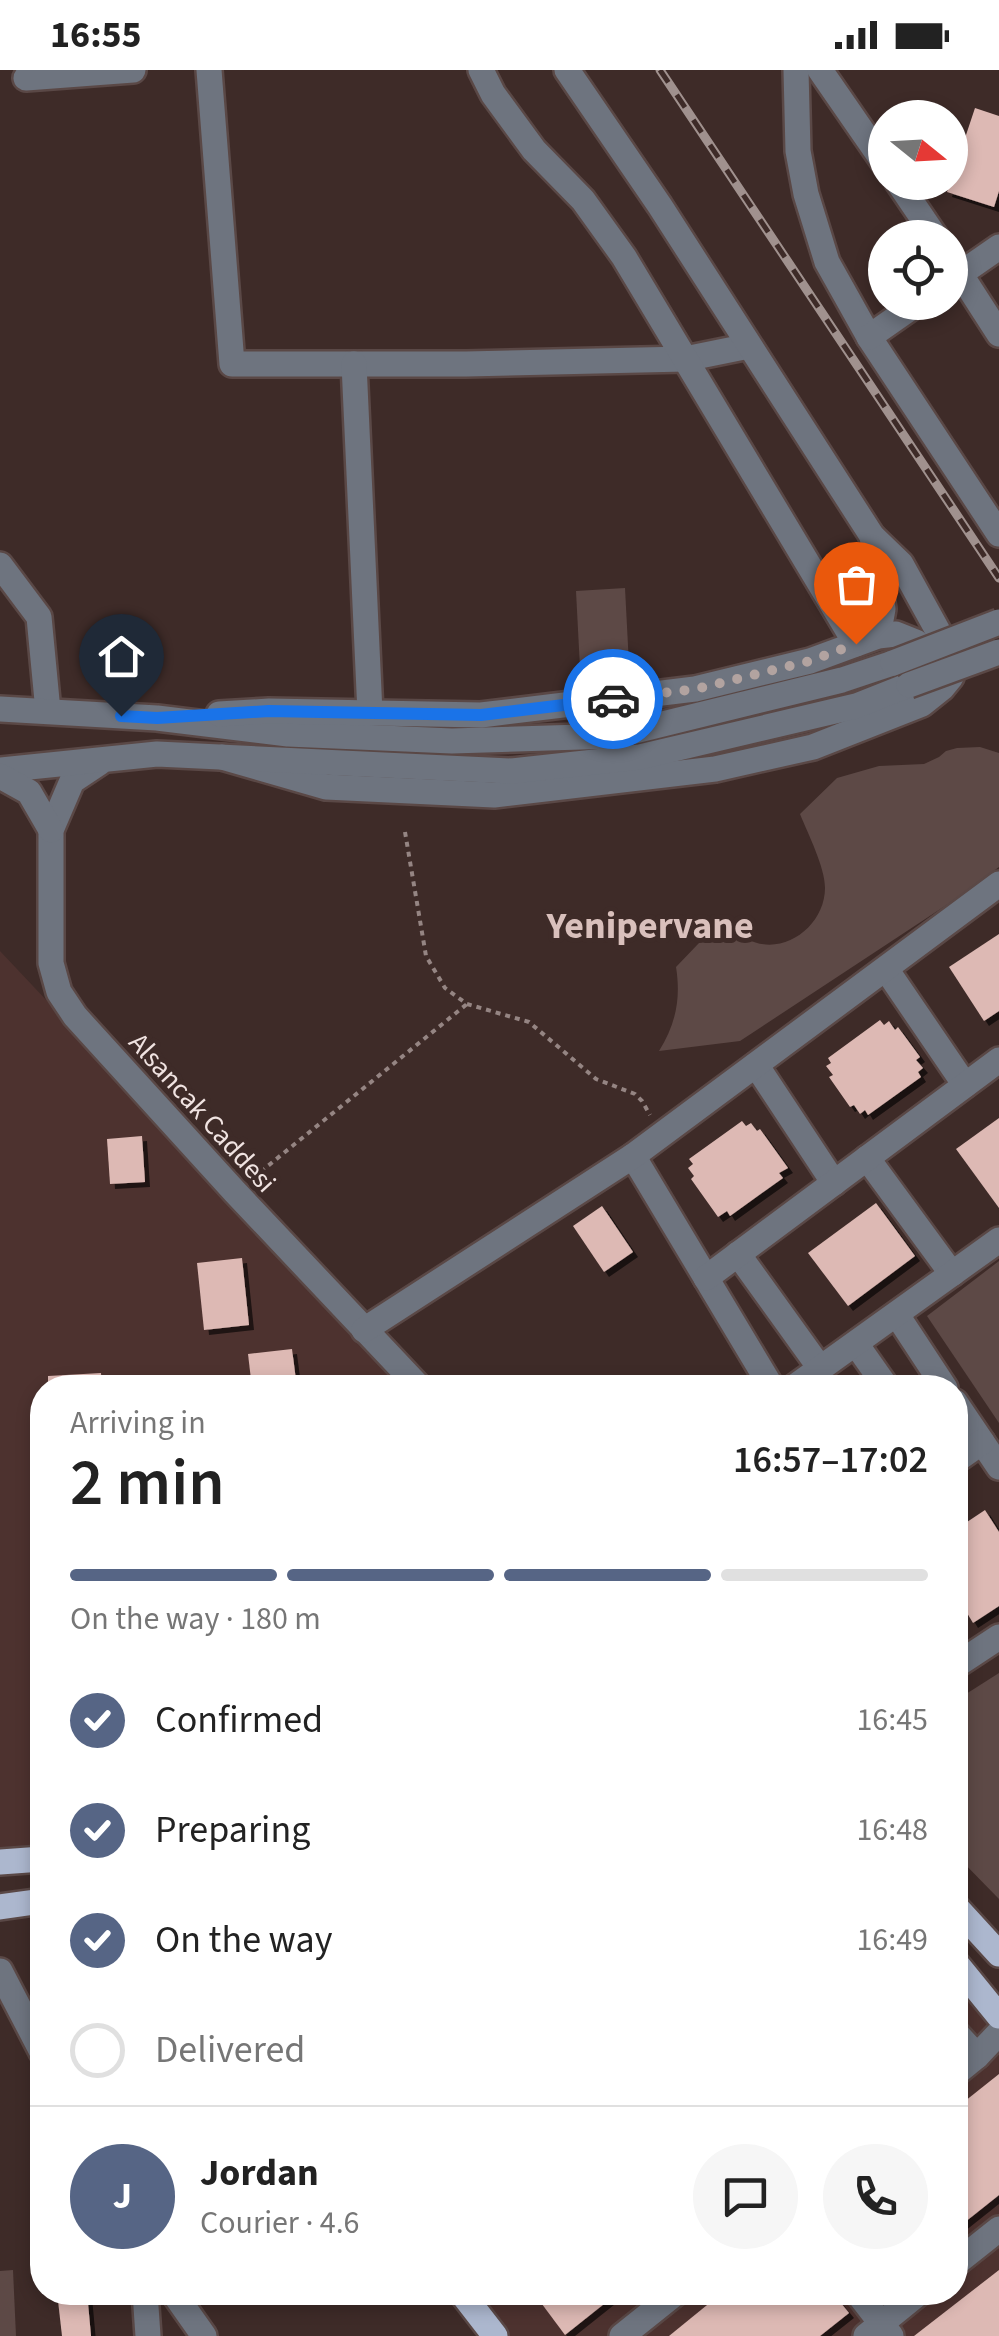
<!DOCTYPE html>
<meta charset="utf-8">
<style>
:root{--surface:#fff;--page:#f6f6f6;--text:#222;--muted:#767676;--line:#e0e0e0;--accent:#566585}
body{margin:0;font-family:"Source Sans 3",sans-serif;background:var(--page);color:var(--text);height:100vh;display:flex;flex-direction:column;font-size:38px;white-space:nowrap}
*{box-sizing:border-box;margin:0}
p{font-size:32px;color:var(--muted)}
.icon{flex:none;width:55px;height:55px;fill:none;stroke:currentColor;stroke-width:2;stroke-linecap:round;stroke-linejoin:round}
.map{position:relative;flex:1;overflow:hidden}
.side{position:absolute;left:30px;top:1305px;width:938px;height:930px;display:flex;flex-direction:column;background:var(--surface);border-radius:40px;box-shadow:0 5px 15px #0003}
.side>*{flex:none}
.needle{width:65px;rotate:108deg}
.controls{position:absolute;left:868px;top:30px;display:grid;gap:20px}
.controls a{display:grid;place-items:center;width:100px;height:100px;border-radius:50%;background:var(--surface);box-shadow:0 5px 15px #0003;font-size:50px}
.pin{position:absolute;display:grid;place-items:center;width:85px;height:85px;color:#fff;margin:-102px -42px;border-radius:50% 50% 50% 0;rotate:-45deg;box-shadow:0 0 10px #0007}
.pin .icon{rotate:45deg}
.courier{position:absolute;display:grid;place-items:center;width:100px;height:100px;margin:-50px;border:8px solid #1a73e8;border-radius:50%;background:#fff;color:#222;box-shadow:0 2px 12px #0007}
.headline em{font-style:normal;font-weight:600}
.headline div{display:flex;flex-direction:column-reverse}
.headline{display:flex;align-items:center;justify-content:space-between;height:170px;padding:0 40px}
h1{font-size:65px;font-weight:600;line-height:75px}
.bar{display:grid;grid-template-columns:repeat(4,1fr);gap:15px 10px;align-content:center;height:120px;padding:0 40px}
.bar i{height:12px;border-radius:8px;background:var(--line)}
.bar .active{background:var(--accent)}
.bar p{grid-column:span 4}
.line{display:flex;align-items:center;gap:25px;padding:0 40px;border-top:2px solid var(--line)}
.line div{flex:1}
.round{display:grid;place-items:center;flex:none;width:105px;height:105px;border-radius:52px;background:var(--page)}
ol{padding:0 40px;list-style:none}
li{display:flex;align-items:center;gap:30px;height:110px}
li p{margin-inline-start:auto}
li .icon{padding:10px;border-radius:50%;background:var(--accent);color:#fff;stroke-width:4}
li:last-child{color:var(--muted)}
li i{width:55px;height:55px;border:5px solid var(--line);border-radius:50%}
.status{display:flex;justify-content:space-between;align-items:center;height:70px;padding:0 50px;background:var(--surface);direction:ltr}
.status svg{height:28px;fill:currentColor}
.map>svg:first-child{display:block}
.built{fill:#4d322f}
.green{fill:#5d4946}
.building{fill:#ddb9b4;filter:url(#shadow)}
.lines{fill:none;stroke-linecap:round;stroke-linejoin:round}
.minor-casing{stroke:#5a4846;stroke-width:30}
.major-casing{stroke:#5a4846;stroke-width:30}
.path{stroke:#958583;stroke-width:4;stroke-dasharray:5 5;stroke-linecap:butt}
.minor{stroke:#6e747f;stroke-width:25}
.major{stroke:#acb7ce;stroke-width:25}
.rail-casing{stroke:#a0918e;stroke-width:9}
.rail{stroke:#3e2b28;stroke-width:5;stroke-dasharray:15;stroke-linecap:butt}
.minor-bridge-casing{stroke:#5a4846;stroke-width:30;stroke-linecap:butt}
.minor-bridge{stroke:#6e747f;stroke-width:25}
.done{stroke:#b2a3a0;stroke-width:10;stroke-dasharray:0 18}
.route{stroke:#1a73e8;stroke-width:12}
.labels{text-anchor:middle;stroke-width:10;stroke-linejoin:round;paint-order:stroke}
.street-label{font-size:28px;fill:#f0e3e1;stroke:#3e2b28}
.district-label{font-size:38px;font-weight:bold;fill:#d9c0bc;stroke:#3e2b28}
</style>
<div class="status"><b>16:55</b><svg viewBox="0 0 49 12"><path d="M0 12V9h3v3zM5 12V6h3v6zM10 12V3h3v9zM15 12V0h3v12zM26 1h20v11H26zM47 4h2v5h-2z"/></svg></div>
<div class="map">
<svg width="999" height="2266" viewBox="0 0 999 2266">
<defs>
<filter id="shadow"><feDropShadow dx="5" dy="5" stdDeviation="0" flood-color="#0009"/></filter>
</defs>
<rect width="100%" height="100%" fill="#3e2b28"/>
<!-- built -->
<g class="built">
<polygon points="0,881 411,1317 42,1318 42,1782 0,1785"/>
<polygon points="955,1890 999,1936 999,2266 500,2266 467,2223 955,2222"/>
</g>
<!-- green -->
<g class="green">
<polygon points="625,518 629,595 580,598 576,521"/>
<path d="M 980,677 L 999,683 L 999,797 L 948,834 L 740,971 L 659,981 C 676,954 681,928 676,897 L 722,849 C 730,855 738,864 747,869 C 783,888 825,856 825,818 C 825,797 808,764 800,744 L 837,708 L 879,696 L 924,694 L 939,687 L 946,681 L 957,678 Z"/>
<polygon points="999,1191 999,1353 927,1246"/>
<polygon points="999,1603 999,1829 955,1784 955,1631"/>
<polygon points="13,2200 16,2266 0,2266 0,2201"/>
</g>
<!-- building -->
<g class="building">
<polygon points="975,38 999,46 999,121 994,137 947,122"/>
<polygon points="999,864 999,941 984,951 949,897"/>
<polygon points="880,950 884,955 889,951 895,960 898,957 920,987 916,990 923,998 918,1002 921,1007 868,1045 865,1040 860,1044 854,1035 850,1037 829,1007 833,1005 826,996 831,993 828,988"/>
<polygon points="999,1048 999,1138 956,1079"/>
<polygon points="742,1051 746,1056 751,1053 757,1061 760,1059 788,1098 779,1103 783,1108 730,1146 727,1141 718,1147 691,1109 694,1106 688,1098 693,1094 689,1089"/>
<polygon points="142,1066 145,1112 110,1114 107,1069"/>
<polygon points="876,1133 915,1186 848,1236 808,1183"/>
<polygon points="602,1136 633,1182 604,1202 573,1156"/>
<polygon points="242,1188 249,1255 204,1260 197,1193"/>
<polygon points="292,1279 297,1318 252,1318 248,1284"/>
<polygon points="101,1303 102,1318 48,1318 48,1306"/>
<polygon points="985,1440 999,1462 999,1536 973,1553 955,1523 955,1460"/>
<polygon points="999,2004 999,2125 955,2160 955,2039"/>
<polygon points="999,2200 999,2266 914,2266"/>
<polygon points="57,2222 87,2222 91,2266 62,2266"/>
<polygon points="533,2222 619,2222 565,2265"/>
<polygon points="723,2222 832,2222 849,2243 820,2266 669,2266"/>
</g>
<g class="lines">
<!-- minor casing -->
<g class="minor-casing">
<g id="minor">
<polyline points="209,0 232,294 466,294 685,289 749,276"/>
<polyline points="481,0 493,24 534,80 583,130 624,187 856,574"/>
<polyline points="796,0 798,81 806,124 827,192 869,267 999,464"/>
<polyline points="820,0 885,94"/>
<polyline points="26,8 133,0"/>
<polyline points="898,112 936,168"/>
<polyline points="950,188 999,264"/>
<polyline points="950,211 999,177"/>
<polyline points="869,267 919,232"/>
<polyline points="354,294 370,643"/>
<polyline points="872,466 883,539 878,566"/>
<polyline points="0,495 39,547 48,641"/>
<polyline points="0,639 157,648 288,664 452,671 614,666 842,610 893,593"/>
<polyline points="219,644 269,641 481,645 695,619 810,591 878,566 896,564 916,572 929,601"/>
<polyline points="222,687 326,717 494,725 715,699 813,677 922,634 942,618 951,607 950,583 901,494 872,466 660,136 567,0"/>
<polyline points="99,693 72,711 51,760 51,893 59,922 75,946 235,1122 420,1318"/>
<polyline points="0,700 157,684 512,701 640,687 856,636 909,615"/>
<polyline points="0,706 29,722 51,760"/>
<polyline points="886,899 965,1015"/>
<polyline points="756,995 834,1113"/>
<polyline points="633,1086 772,1318"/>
<polyline points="867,1088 952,1204"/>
<polyline points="738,1184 820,1298"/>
<polyline points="706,1208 999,990"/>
<polyline points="897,1245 945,1318"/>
<polyline points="364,1260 633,1086 999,814"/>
<polyline points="856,1274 887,1318"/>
<polyline points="793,1318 999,1170"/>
<polyline points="955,1332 999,1397"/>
<polyline points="955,1391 982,1372"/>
<polyline points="955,1596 999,1567"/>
<polyline points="0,1901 42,1982"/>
<polyline points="955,1962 977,1986"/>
<polyline points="955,2004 977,1986 999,1963"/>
<polyline points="955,2194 999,2159"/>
<polyline points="145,2222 148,2266"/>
<polyline points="173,2222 204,2266"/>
<polyline points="857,2222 891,2266"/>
<polyline points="622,2266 677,2222"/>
<polyline points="866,2266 920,2222"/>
</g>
</g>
<!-- major casing -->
<g class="major-casing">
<g id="major">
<polyline points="0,1792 42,1789"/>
<polyline points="955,1836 999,1884"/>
<polyline points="0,1837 42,1831"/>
<polyline points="955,1892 999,1946"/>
<polyline points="461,2222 495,2266"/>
</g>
</g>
<!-- path -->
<g class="path">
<polyline points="405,762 426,886 445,918 467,934 529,952 596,1009 635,1024 642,1031 650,1045"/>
<polyline points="253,1108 467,934"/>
</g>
<!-- minor -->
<use href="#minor" class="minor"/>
<!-- major -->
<use href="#major" class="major"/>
<!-- rail casing -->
<g class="rail-casing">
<polyline id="rail" points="660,0 999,508"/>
</g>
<!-- rail -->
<use href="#rail" class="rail"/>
<!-- minor-bridge casing -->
<g class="minor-bridge-casing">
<g id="minor-bridge">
<polyline points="893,593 999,552"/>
<polyline points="909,615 999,582"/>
</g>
</g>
<!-- minor-bridge -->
<use href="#minor-bridge" class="minor-bridge"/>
</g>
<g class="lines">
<!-- done -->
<polyline class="done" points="613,629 696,619 810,591 856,574"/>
<!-- route -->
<polyline class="route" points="121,646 157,648 269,641 481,645 613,629"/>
</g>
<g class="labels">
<!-- street labels -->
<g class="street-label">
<text transform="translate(203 1042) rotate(48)" y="10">Alsancak Caddesi</text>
</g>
<!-- district labels -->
<g class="district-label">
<text x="650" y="868">Yenipervane</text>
</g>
</g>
</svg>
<div class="controls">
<a><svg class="needle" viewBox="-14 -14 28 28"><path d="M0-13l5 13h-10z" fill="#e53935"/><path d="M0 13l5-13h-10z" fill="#767676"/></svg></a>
<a><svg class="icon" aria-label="locate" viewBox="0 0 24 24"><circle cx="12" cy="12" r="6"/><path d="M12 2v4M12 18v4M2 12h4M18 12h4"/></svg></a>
</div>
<div class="pin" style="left:856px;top:574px;background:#ea580c"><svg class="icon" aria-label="bag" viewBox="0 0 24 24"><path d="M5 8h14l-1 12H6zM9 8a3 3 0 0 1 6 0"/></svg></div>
<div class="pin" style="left:121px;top:646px;background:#1f2937"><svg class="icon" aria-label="home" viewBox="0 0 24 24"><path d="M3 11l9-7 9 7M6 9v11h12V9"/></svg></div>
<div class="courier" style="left:613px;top:629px"><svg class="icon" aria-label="car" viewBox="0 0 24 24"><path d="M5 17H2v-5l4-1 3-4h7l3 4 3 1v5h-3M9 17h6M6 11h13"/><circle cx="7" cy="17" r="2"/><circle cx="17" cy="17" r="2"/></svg></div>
<section class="side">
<div class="headline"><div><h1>2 min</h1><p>Arriving in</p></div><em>16:57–17:02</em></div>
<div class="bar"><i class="active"></i><i class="active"></i><i class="active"></i><i></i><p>On the way · 180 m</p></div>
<ol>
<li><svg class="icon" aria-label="check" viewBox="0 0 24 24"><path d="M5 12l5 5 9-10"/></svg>Confirmed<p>16:45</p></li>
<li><svg class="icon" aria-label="check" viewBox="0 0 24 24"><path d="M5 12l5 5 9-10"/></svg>Preparing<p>16:48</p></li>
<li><svg class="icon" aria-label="check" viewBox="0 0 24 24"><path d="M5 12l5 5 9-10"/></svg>On the way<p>16:49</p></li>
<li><i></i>Delivered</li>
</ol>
<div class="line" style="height:180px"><b class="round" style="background:var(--accent);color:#fff">J</b><div><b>Jordan</b><p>Courier · 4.6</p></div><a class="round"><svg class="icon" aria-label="chat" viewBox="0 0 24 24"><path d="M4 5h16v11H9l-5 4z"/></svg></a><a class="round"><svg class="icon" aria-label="phone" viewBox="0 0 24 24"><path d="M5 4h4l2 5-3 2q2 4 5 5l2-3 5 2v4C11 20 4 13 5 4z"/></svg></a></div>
</section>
</div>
